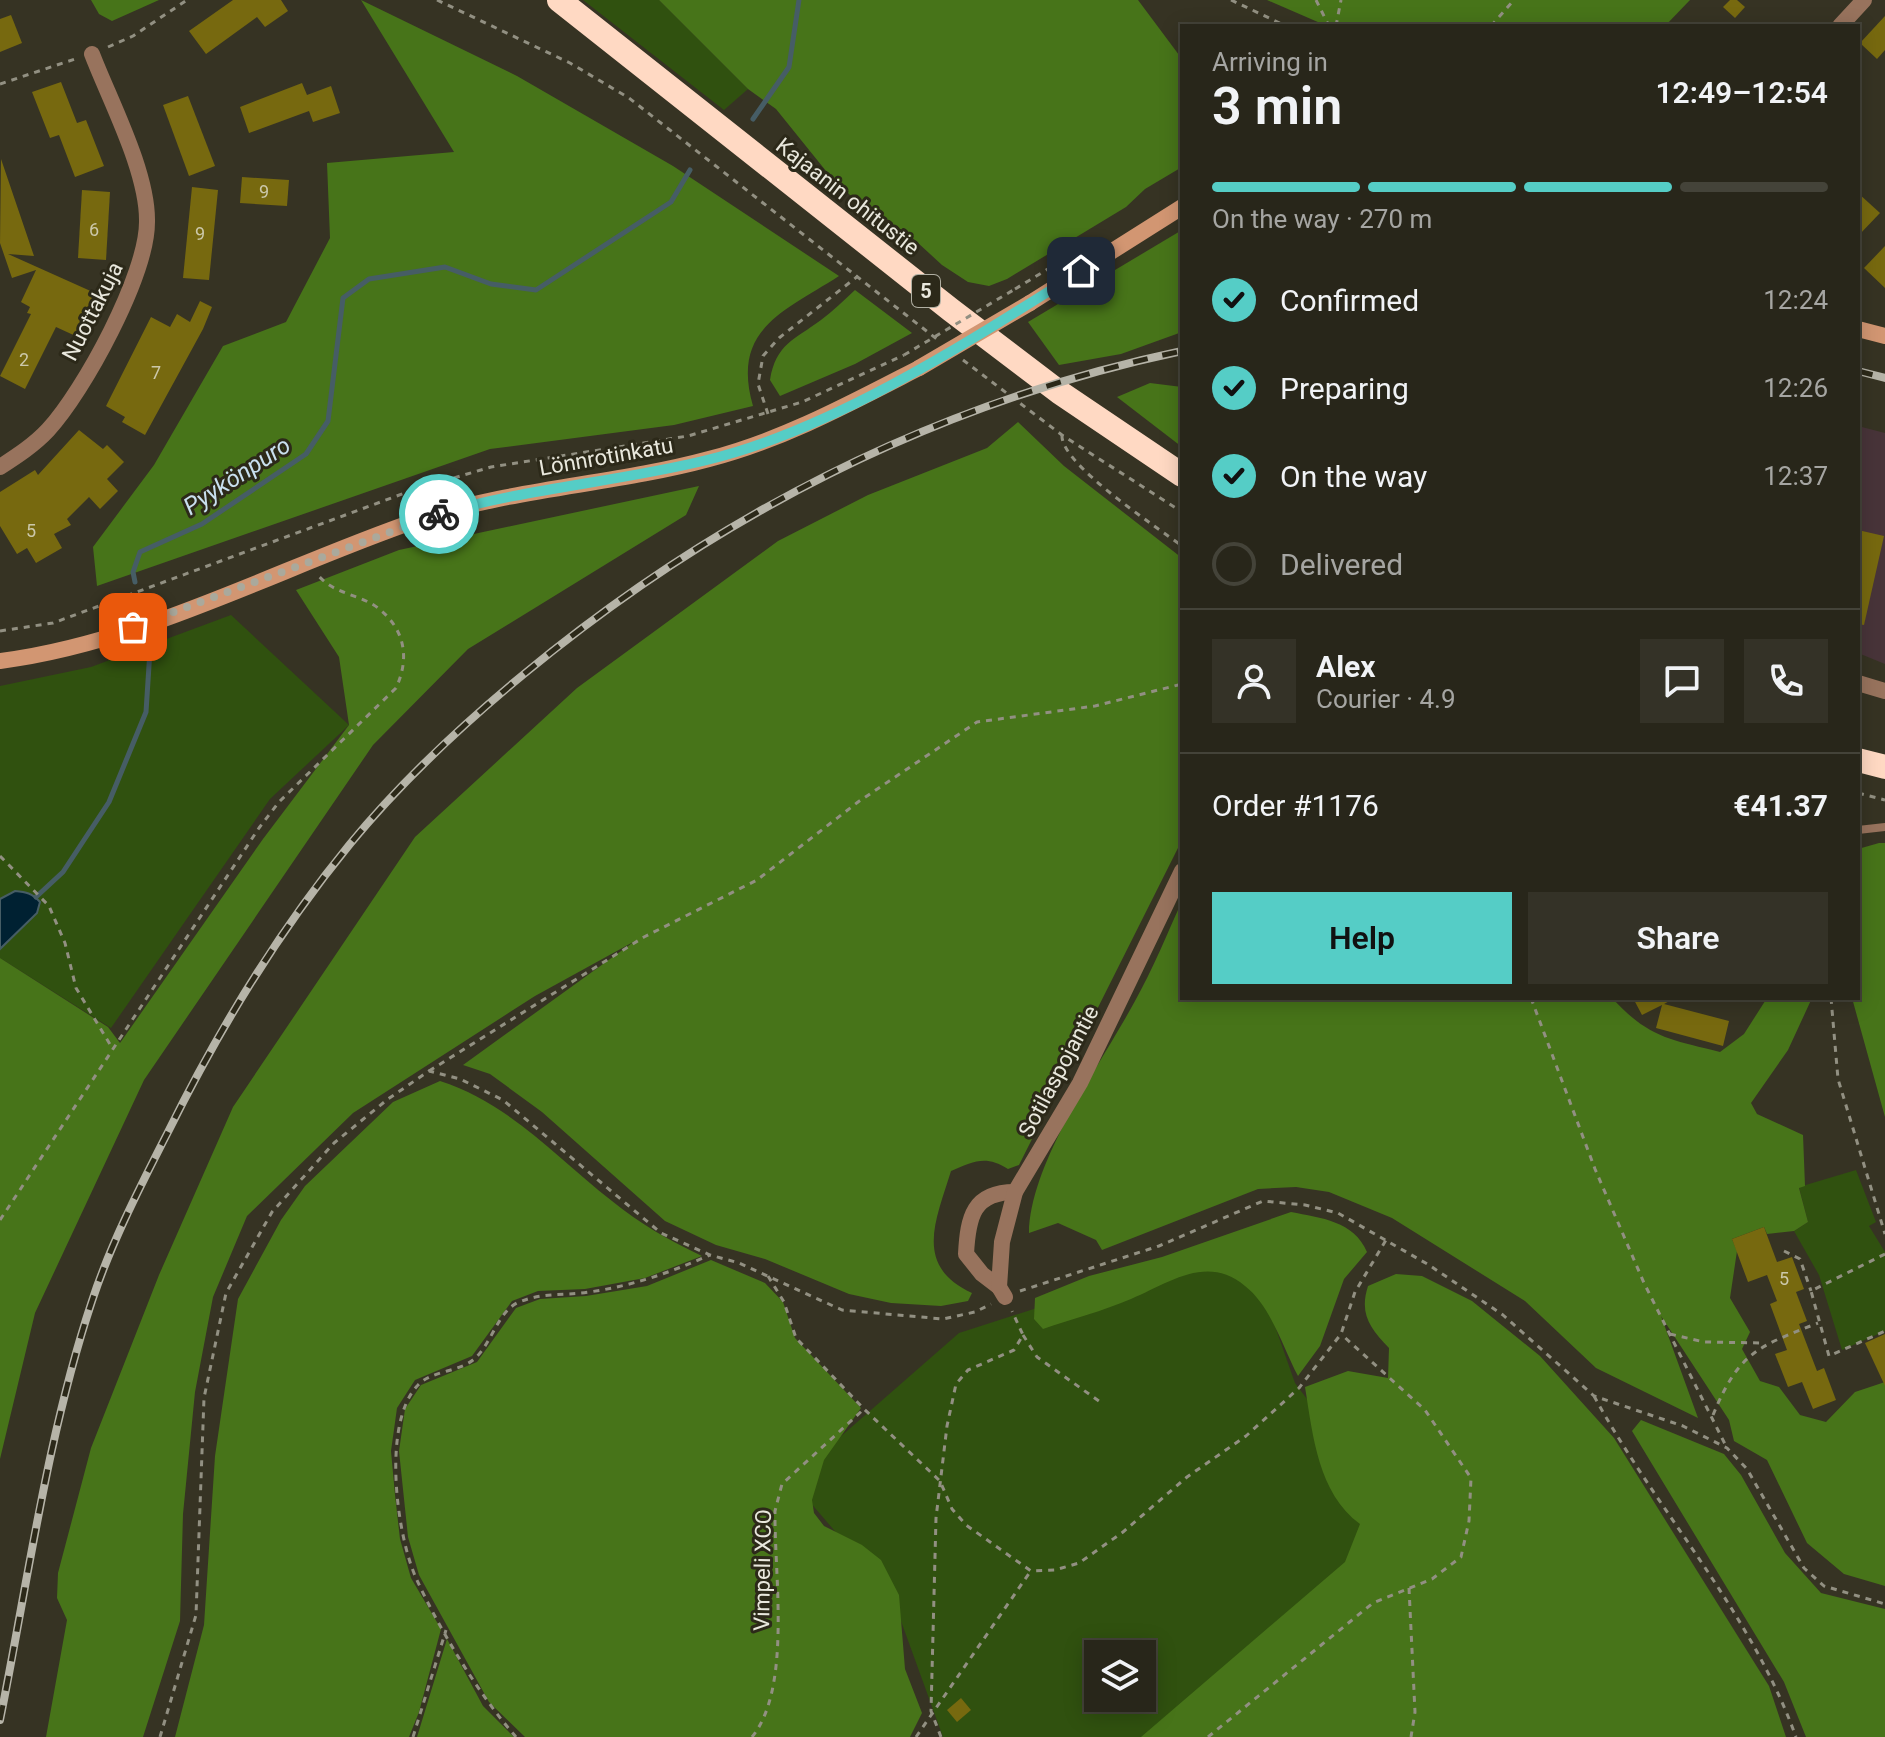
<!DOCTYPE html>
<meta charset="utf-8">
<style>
:root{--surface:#28261a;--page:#343227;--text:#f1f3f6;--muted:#a5a5a2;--line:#444339;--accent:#55cdc6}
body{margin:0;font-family:Roboto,sans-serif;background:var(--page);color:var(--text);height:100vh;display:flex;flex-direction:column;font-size:30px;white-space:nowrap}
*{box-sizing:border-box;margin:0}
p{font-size:26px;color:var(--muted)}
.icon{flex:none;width:44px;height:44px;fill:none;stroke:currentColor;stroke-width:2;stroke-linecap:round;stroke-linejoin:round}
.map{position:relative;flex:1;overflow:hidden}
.sheet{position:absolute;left:1180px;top:24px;width:680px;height:976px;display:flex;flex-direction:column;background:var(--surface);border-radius:0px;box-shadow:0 4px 20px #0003,0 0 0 2px var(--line)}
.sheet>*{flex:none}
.buttons{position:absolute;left:1084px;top:1640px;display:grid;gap:16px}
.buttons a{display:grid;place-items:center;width:72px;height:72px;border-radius:0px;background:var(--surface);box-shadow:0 4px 20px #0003,0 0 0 2px var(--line);font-size:40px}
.pin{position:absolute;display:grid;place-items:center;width:68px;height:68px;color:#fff;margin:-34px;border-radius:16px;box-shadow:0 4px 12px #0006}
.courier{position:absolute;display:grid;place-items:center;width:80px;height:80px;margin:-40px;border:6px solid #55cdc6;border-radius:50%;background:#fff;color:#222;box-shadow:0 2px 10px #0007}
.summary em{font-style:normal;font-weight:600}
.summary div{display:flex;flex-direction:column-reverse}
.summary{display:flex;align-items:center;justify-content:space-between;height:136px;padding:0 32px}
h1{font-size:52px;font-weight:600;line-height:60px}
.bar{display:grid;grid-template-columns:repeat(4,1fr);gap:12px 8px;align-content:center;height:96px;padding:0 32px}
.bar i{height:10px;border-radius:6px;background:var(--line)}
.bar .current{background:var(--accent)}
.bar p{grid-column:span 4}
.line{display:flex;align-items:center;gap:20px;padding:0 32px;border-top:2px solid var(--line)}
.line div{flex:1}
.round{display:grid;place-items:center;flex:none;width:84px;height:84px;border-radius:0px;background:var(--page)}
ol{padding:0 32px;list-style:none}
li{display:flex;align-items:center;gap:24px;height:88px}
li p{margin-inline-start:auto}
li .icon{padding:8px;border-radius:50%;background:var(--accent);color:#111;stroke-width:4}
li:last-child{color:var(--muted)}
li i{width:44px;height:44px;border:4px solid var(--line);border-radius:50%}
.action{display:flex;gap:16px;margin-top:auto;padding:16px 32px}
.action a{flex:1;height:92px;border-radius:0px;background:var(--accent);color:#111;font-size:32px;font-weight:600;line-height:92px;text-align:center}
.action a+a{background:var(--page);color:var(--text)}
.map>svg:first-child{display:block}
.industrial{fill:#483439}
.green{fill:#30510f;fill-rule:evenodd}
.forest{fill:#477419}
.water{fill:#002132;stroke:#465d65;stroke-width:2}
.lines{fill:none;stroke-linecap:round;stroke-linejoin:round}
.stream{stroke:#465d65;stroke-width:5}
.building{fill:#77690f}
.path{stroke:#929082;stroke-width:3;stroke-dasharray:6 6;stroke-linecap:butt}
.lane{stroke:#98735d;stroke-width:8}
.street{stroke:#98735d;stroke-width:16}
.secondary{stroke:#d29672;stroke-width:16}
.highway{stroke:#ffd9c3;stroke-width:24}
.rail-casing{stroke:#b6b4a8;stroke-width:8}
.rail{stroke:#2c2919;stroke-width:5;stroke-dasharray:15;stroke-linecap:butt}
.path-bridge{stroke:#929082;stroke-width:3;stroke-dasharray:6 6;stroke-linecap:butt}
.secondary-bridge{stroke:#d29672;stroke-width:16}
.done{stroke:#aaa99c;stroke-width:8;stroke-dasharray:0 14.4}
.route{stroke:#55cdc6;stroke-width:10}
.labels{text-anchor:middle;stroke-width:6;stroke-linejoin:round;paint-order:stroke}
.number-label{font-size:18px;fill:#ccc8aa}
.shield{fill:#2c2919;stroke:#b0afa2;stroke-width:2}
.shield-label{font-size:20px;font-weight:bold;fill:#e9e8dd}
.street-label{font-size:22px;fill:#e9e8dd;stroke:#2c2919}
.water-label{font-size:24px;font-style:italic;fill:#c9e0ef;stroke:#2c2919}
</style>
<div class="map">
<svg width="1885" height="1737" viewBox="0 0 1885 1737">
<rect width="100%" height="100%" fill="#363323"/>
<!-- industrial -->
<polygon class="industrial" points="1858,426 1885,433 1885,664 1858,653"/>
<!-- green -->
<g class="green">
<polygon points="583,0 659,0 748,89 724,110"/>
<path d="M 231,615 L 349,725 L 270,799 L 111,1028 L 0,958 L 0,949 L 37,913 L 36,897 C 23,888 13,892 0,899 L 0,686 L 91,667 Z"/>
<polygon points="1856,1170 1876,1222 1869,1226 1885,1252 1885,1331 1842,1350 1819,1275 1794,1231 1808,1222 1799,1187"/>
<path d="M 1245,1241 L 1295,1383 L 1420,1550 L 1183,1737 L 943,1737 L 893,1599 L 791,1480 L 959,1333 ZM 1098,1654 L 1142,1654 L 1142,1698 L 1098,1698 Z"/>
</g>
<!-- forest -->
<g class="forest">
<polygon points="91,0 159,0 112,21 99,14"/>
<path d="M 361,0 L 517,76 L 673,166 L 839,276 C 783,312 731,329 753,406 L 674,425 L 490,449 L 97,586 L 93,547 L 154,465 L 223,346 L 286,322 L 330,238 L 327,163 L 454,152 Z"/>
<polygon points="659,0 1138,0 1182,59 1182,167 1145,189 1126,207 1007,279 989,286 968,282 942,265 905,231 874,219 826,171 776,109 748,89"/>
<polygon points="1267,0 1690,0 1665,26 1327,26"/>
<polygon points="1182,230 1182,332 1121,354 1059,365 1028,322"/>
<path d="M 855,290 L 912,333 L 855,364 L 780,396 L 770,380 C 776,344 794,340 821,320 C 833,311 844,300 855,290 Z"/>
<polygon points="1150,383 1182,387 1182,447 1117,397"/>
<path d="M 1018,422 L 1064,466 L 1182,558 L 1182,840 L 1019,1165 L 1008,1169 C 986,1155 974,1161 951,1171 C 936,1220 913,1266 972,1293 L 968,1301 L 941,1306 L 891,1303 L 849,1294 L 765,1259 L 716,1245 L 665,1221 L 542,1112 L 490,1074 L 463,1065 L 635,941 L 535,996 L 353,1113 L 247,1216 L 213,1297 L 195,1392 L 183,1514 L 180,1621 L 143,1737 L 46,1737 L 67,1620 L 57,1598 L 58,1573 L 91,1448 L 159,1275 L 233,1107 L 415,837 L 577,688 L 778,541 L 868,495 L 987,448 Z"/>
<polygon points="699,486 686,515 468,649 373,745 144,1080 35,1313 0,1459 0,958 108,1027 120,1043 263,839 349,725 339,657 296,590 399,550"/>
<polygon points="1879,843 1885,843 1885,1117 1852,998 1858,998 1858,849"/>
<path d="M 1182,901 L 1182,998 L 1612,998 C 1649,1038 1669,1039 1720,1052 L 1744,1034 L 1767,998 L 1812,998 L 1788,1050 L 1751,1103 L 1757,1114 L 1803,1135 L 1805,1186 L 1799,1188 L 1808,1222 L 1794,1231 L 1767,1234 L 1764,1227 L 1732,1239 L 1737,1251 L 1730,1298 L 1750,1332 L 1742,1349 L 1760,1381 L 1779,1387 L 1800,1415 L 1826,1422 L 1855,1392 L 1885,1382 L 1885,1586 L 1844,1574 L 1807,1543 L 1767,1460 L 1734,1441 L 1729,1420 L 1661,1316 L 1698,1418 L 1596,1368 L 1525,1301 L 1392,1218 L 1329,1192 L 1296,1187 L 1258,1189 L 1102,1250 L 1096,1240 L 1058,1223 L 1029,1233 C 1030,1162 1101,1064 1135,1001 C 1153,969 1167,934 1182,901 Z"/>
<path d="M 440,1081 C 509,1103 556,1157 612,1201 C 640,1224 669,1240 702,1256 L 645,1278 L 585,1289 L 538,1291 L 512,1301 L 472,1356 L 415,1380 L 397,1408 L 391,1451 L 395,1495 L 400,1539 L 411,1578 L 441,1629 L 419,1712 L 409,1737 L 175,1737 L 204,1625 L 215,1456 L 238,1299 L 281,1220 L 305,1186 L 393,1102 Z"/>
<path d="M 1291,1212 C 1321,1218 1354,1221 1367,1252 L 1344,1279 L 1320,1346 L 1298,1376 C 1283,1348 1271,1306 1245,1286 C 1207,1254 1169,1283 1131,1299 C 1103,1311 1072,1319 1043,1329 L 1034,1319 L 1035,1298 L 1089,1276 L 1162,1257 Z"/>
<polygon points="711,1260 765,1283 783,1302 795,1338 861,1408 824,1460 812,1500 814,1513 824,1526 862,1545 881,1560 899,1595 905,1669 922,1713 910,1737 525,1737 489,1702 419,1575 408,1537 399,1451 405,1409 421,1385 477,1362 516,1308 540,1299 586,1296 647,1286"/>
<path d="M 1396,1274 L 1422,1276 L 1472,1301 L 1540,1356 L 1614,1438 L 1769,1686 L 1786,1737 L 1141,1737 L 1345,1562 L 1360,1524 C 1318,1493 1313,1436 1305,1387 L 1348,1371 L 1388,1378 L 1389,1348 C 1370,1328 1359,1314 1368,1286 Z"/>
<polygon points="1641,1420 1724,1454 1741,1475 1785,1553 1821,1593 1885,1609 1885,1737 1806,1737 1784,1682 1632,1431"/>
<polygon points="447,1639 483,1706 514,1737 417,1737"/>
</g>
<!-- water -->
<path class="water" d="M 15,891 C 26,892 32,893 40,902 L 37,913 L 0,949 L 0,899 Z"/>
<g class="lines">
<!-- stream -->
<g class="stream">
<polyline points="753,119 789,67 799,0"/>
<polyline points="135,582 133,572 140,552 202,524 306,454 328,421 343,298 369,279 445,267 491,284 536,290 671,202 690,170"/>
<polyline points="36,897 63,872 109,802 146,712 150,650"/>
</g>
</g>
<!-- building -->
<g class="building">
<polygon points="233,0 281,0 288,11 265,27 257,17 206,54 189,31"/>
<polygon points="1730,0 1737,0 1745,7 1735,18 1723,7"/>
<polygon points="11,15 22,43 0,52 0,19"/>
<polygon points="1885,16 1885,50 1877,59 1860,43"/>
<polygon points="61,82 77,123 86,120 104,166 75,177 59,135 50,138 32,92"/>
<polygon points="302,83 307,95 331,86 340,113 313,122 309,111 249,133 240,107"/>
<polygon points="188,96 215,166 189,176 163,105"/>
<polygon points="1,159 34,256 8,254 95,293 80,338 56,327 25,389 0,376 31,314 27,313 30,307 21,302 36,270 12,278 0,243"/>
<polygon points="242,177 289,180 287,206 240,203"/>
<polygon points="192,187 218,190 209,280 183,278"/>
<polygon points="82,190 110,192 106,260 78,258"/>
<polygon points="1858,193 1880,213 1858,236"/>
<polygon points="1885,246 1885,288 1864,268"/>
<polygon points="200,301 212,307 203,329 145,435 122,422 125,417 106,406 151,317 170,327 177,314 190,322"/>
<polygon points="79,430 103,449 107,445 124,462 107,479 118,491 100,509 89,497 67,519 71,525 54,534 62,548 36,563 27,548 17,554 0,526 0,492 35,470 38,475"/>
<polygon points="1858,530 1884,536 1864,625 1858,624"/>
<polygon points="1633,998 1675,998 1664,1004 1729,1021 1723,1046 1656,1028 1662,1005 1642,1015"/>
<polygon points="1764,1227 1777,1262 1792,1257 1804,1289 1796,1292 1807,1321 1799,1324 1817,1371 1824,1368 1836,1400 1813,1409 1802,1382 1788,1387 1775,1354 1787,1350 1770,1304 1777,1301 1767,1275 1748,1282 1732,1239"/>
<polygon points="1885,1334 1885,1386 1865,1343"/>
<polygon points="961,1698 971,1710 957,1722 947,1710"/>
</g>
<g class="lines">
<!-- path -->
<g class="path">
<polyline points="437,0 570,63 629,98 938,340"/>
<polyline points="1231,0 1286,26"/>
<polyline points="1316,0 1329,26"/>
<polyline points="1336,26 1341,0"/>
<polyline points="1491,26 1514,0"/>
<polyline points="108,47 133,36 187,0"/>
<polyline points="0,84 78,58"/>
<polyline points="1015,289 1076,252"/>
<polyline points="963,360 1062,435 1182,512"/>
<polyline points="768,414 758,384 763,356 779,338 858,276"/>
<path d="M 1062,435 C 1060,464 1157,527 1182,546"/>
<polyline points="0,631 53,623 413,490 491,467 688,436 802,402 904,355"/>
<polyline points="1858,793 1885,800"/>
<polyline points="0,856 49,906 65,943 76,988 111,1046"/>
<polyline points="1531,998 1595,1169 1644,1283 1727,1448"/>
<polyline points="1831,998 1838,1079 1885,1234"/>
<polyline points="429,1071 644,937 757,880 858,802 977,722 1095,706 1182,684"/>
<path d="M 0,1220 L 259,828 L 279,802 L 396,688 C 410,658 405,629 378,608 C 358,593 334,595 317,574"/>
<polyline points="1784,1251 1800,1259 1811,1291"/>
<polyline points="1885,1254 1811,1291 1829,1356 1885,1331"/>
<polyline points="768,1276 784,1302 796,1338 864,1409 940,1481 952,1509 966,1525 1031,1571 1055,1570 1079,1563 1123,1532 1187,1477 1246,1436 1299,1388 1341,1334 1355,1292 1386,1240"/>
<polyline points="1020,1291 1159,1246 1263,1201 1305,1205 1338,1213 1429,1265 1503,1315 1594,1396 1683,1426 1727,1448 1747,1469 1804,1568 1824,1586 1885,1604"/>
<polyline points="1670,1334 1704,1342 1765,1343"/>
<polyline points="1023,1335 1037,1357 1103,1404"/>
<path d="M 1594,1396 C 1658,1513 1750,1610 1796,1737"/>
<path d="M 1713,1415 C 1739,1352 1757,1347 1818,1323"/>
<polyline points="1409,1588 1415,1712 1411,1737"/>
<polyline points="160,1737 196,1615 204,1398 226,1293 272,1212 334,1143 388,1099 429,1071 460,1079 503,1100 661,1233 710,1255 739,1263 842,1310 943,1319 975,1312 991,1304"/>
<polyline points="413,1737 446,1630"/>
<path d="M 516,1737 C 479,1695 439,1629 416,1578 C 396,1533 382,1422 418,1385 C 431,1371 458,1372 473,1360 C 491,1346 497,1313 517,1303 C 541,1292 563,1296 589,1292 C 632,1286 669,1273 710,1255"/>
<path d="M 752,1737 C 792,1688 774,1573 775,1511 L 782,1484 L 864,1409"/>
<polyline points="916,1737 1030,1572"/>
<polyline points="941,1737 931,1711 936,1518 947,1426 956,1384 968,1370 1014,1350 1023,1335 1012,1311"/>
<polyline points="1208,1737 1373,1603 1432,1579 1461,1557 1469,1521 1471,1478 1425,1410 1341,1334"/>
</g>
<!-- lane -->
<polyline class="lane" points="1858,830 1885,827"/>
<!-- street -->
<g class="street">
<polyline points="1840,26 1864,0"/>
<path d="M 0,467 C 17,456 34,445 48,430 C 84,391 147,275 147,222 C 148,172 110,101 92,54"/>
<polyline points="1858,683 1885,691"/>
<path d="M 999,1287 L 982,1274 L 966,1254 C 968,1217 973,1192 1015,1192"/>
<polyline points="1005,1297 999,1287 1002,1242 1015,1192 1080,1083 1182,871"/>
</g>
<!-- secondary -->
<g class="secondary">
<polyline points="1030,303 1182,207"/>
<polyline points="1858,329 1885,336"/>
<path d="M 0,661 C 143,643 283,566 418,520 C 513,488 613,485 709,459 C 783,440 851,403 919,368"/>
</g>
<!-- highway -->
<g class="highway">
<polyline points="559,0 951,310 1059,392 1182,475"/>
<polyline points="1858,760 1885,767"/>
</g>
<!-- rail casing -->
<g class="rail-casing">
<g id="rail">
<polyline points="1858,371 1885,378"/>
<path d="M 0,1720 C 28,1581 47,1436 92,1301 C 111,1243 140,1187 168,1132 C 218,1031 278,932 350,844 C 401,782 462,725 524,674 C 718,514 935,403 1182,351"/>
</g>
</g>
<!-- rail -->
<use href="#rail" class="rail"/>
<!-- path-bridge -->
<polyline class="path-bridge" points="904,355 1015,289"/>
<!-- secondary-bridge -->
<polyline class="secondary-bridge" points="919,368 1030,303"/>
</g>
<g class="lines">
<!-- done -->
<polyline class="done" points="133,627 439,514"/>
<!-- route -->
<path class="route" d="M 439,514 C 527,488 618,482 707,460 C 835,429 970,341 1081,271"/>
</g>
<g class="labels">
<!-- number labels -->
<g class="number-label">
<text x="264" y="198">9</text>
<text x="94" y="236">6</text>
<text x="200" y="240">9</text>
<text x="24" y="366">2</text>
<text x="156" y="379">7</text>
<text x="31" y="537">5</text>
<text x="1784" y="1285">5</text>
</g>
<!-- shield labels -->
<rect class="shield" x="912" y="275" width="28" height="32" rx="6"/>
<g class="shield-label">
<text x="926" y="298">5</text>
</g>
<!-- street labels -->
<g class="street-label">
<text transform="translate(848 196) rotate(38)" y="8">Kajaanin ohitustie</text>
<text transform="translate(92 311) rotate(-63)" y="8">Nuottakuja</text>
<text transform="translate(606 456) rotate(-10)" y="8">Lönnrotinkatu</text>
<text transform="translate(1058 1071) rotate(-62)" y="8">Sotilaspojantie</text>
<text transform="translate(762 1570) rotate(-89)" y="8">Vimpeli XCO</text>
</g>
<!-- water labels -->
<g class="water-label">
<text transform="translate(237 476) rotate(-33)" y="8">Pyykönpuro</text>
</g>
</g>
</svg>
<div class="buttons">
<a><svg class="icon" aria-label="layers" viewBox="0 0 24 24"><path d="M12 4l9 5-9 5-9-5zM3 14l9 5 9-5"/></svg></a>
</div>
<div class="pin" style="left:133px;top:627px;background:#ea580c"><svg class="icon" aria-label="bag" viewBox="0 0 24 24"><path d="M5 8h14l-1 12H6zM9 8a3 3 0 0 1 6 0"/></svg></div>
<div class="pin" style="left:1081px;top:271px;background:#1f2937"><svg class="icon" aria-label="home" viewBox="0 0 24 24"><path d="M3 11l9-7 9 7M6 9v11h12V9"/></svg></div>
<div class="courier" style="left:439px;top:514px"><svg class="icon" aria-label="bike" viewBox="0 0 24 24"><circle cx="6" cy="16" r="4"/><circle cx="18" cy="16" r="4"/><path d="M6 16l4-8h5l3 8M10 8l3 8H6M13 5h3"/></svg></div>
<section class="sheet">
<div class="summary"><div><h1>3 min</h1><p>Arriving in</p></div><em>12:49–12:54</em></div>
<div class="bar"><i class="current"></i><i class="current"></i><i class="current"></i><i></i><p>On the way · 270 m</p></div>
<ol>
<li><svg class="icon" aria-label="check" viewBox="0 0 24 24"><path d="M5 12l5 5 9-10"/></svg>Confirmed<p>12:24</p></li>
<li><svg class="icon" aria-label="check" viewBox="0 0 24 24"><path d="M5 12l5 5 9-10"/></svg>Preparing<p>12:26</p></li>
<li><svg class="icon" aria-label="check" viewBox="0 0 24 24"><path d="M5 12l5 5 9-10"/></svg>On the way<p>12:37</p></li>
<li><i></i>Delivered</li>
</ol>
<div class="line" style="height:144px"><a class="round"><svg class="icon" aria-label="person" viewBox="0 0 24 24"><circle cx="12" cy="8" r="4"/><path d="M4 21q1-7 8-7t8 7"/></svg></a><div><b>Alex</b><p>Courier · 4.9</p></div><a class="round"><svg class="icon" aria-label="chat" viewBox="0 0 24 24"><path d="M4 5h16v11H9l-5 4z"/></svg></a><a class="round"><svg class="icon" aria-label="phone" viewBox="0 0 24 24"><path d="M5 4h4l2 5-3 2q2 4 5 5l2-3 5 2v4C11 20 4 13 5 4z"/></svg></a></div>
<div class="line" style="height:104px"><div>Order #1176</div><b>€41.37</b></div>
<div class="action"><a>Help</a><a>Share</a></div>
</section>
</div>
